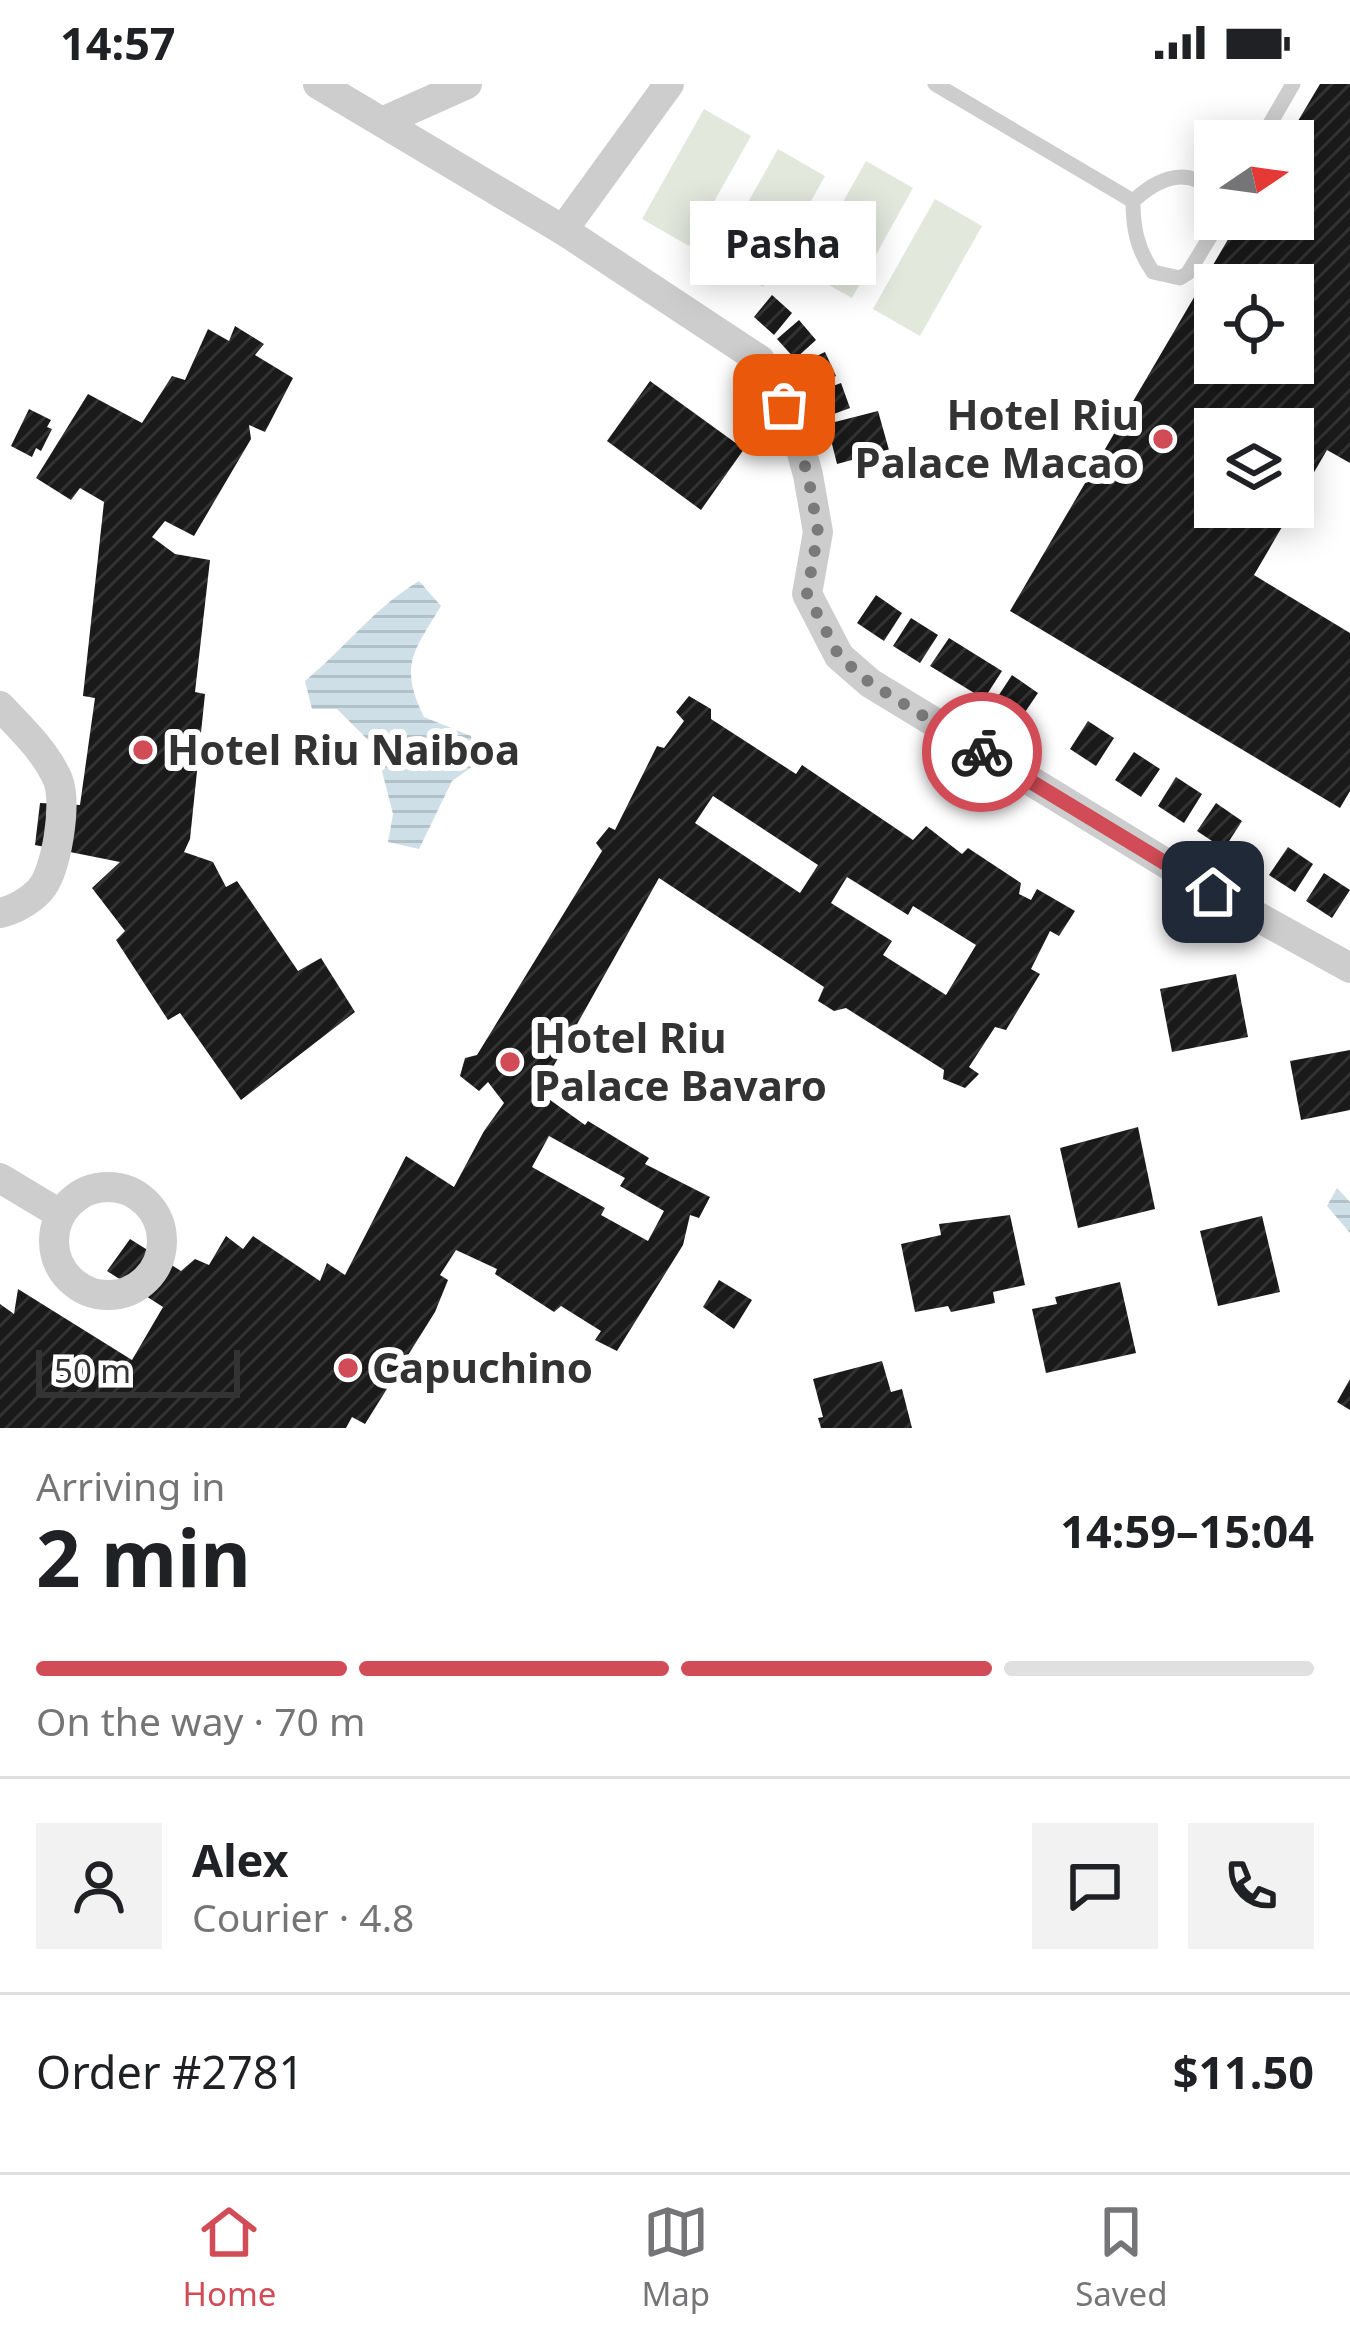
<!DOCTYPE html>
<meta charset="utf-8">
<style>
:root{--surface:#fff;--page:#f2f2f2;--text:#202124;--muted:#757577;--line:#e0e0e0;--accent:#d24c57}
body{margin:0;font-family:"Noto Sans",sans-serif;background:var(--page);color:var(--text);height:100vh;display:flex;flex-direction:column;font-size:45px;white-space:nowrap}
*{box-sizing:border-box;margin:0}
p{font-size:39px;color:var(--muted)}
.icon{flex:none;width:66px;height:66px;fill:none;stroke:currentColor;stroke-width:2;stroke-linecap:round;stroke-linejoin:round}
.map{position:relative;height:1344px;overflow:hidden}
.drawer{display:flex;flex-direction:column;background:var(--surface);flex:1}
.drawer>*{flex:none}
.needle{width:78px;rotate:77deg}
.controls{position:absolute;left:1194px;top:36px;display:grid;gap:24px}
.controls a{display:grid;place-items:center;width:120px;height:120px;border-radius:0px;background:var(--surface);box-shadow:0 6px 30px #0003;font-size:60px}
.scale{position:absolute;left:36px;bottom:30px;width:204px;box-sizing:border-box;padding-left:12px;border:6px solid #333;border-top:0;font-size:33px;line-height:42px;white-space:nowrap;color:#333;-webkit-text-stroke:9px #fff;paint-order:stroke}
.pin{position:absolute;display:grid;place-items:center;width:102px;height:102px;color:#fff;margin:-51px;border-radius:24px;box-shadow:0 6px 18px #0006}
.courier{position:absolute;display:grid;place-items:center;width:120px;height:120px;margin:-60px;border:9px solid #d24c57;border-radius:50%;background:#fff;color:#222;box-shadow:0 3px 15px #0007}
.bubble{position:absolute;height:84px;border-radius:0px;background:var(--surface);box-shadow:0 6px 30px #0003;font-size:39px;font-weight:700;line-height:84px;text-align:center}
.head em{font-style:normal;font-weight:700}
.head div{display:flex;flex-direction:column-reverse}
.head{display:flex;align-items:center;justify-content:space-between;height:204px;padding:0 36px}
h1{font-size:78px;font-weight:700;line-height:90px}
.bar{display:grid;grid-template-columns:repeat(4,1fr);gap:18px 12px;align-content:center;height:144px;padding:0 36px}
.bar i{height:15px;border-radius:9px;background:var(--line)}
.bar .on{background:var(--accent)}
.bar p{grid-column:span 4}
.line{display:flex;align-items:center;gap:30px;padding:0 36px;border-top:3px solid var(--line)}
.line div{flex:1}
.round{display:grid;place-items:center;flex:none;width:126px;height:126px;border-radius:0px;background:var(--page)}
.status{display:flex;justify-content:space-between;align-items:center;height:84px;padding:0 60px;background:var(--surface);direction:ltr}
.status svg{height:33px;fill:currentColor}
.tabs{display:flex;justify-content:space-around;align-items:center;height:168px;border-top:3px solid var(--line);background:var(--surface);font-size:33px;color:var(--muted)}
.tabs a{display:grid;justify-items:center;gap:6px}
.tabs .on{color:var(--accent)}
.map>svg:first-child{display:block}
.pitch{fill:#e3e8dd}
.water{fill:url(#water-rules)}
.building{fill:url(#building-hatch);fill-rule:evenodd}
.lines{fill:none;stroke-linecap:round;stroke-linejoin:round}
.service{stroke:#cdcdcd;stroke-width:15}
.minor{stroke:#cdcdcd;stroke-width:30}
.done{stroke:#7a7a7a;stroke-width:12;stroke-dasharray:0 21.6}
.route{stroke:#d24c57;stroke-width:15}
.poi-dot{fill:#d24c57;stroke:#fff;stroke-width:4.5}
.labels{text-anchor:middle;stroke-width:12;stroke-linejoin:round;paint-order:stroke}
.poi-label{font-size:42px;font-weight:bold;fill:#333;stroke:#fff;text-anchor:start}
</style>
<div class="status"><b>14:57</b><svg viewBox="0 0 49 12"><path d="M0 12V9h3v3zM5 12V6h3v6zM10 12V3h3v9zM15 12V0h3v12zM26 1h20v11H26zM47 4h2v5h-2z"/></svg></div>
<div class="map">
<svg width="1350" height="1344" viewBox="0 0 1350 1344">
<defs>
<pattern id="water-rules" width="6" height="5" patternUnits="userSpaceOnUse" patternTransform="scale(3)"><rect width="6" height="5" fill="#cfdfe8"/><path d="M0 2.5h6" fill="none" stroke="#b2c0c7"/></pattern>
<pattern id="building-hatch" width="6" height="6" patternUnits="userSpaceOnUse" patternTransform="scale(3)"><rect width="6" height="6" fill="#1a1a1a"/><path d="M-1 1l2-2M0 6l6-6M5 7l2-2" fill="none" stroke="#333"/></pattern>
</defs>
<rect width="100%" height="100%" fill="#fff"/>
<!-- pitch -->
<g class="pitch">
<polygon points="704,25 751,52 689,162 642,135"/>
<polygon points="778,65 825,92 763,203 716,175"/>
<polygon points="866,77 913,104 852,214 804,187"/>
<polygon points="935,115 982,142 920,252 873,225"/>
</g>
<!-- water -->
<g class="water">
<path d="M 419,497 L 441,522 C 413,568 399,582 424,633 L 471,652 L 476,680 L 452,697 L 419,765 L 388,758 L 393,730 L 376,664 L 337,625 L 312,625 L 305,597 C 346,563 374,524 419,497 Z"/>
<polygon points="1337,1104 1350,1118 1350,1149 1327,1122"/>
</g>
<!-- building -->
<g class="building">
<path d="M 1320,0 L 1350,0 L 1350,379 L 1327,366 L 1254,491 L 1350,549 L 1350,707 L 1340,724 L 1010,527 L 1240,135 L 1293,135 L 1293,57 L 1286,57 ZM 1215,201 L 1293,201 L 1293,279 L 1215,279 ZM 1215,345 L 1293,345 L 1293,423 L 1215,423 Z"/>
<polygon points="772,211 792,229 774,251 754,233"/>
<polygon points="799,236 816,256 795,275 777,255"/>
<polygon points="235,242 264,260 255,271 293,294 265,348 249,341 251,355 194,452 165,437 152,453 175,470 210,476 195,608 205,610 190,755 184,768 213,778 226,803 237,797 298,887 321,874 355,928 241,1016 180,929 168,936 116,856 125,847 92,804 120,778 35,761 40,719 80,721 95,614 83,612 104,418 80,404 71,416 36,394 88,310 142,339 172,292 185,296 208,245 229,257"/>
<polygon points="825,268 836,292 811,304 799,280"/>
<polygon points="650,297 744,365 701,426 607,357"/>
<polygon points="841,299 850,324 823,334 814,309"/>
<polygon points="29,325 51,336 47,343 52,345 41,367 36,364 32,373 11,362"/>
<polygon points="878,327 889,366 837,380 827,340"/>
<polygon points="876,511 902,529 884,557 857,539"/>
<polygon points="911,534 938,551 920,579 893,562"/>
<polygon points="949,554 1002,587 984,615 930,582"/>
<polygon points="1012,591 1038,609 1019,637 993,620"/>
<path d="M 689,612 L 711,625 L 711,635 L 796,690 L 802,681 L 913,756 L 926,742 L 962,770 L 968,764 L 1021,799 L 1019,810 L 1031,816 L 1037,805 L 1075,827 L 1059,852 L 1050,847 L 1031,885 L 1040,890 L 1006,946 L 995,943 L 969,983 L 979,990 L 965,1004 L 943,995 L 944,986 L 846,924 L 834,927 L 818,917 L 824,903 L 659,794 L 539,1008 L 585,1041 L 588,1037 L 649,1074 L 645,1080 L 710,1113 L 699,1134 L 690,1131 L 683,1161 L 617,1267 L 595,1256 L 601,1247 L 561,1222 L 554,1228 L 495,1190 L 497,1185 L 456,1166 L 440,1191 L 448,1196 L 435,1228 L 365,1340 L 352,1333 L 346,1344 L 0,1344 L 0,1220 L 14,1230 L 18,1205 L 132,1276 L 163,1223 L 107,1187 L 130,1155 L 181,1187 L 195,1175 L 209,1181 L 226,1152 L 243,1165 L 253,1152 L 320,1197 L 327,1179 L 345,1191 L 406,1072 L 454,1103 L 484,1047 L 504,1019 L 488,998 L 479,1007 L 460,992 L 465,974 L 477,971 L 602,767 L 596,759 L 609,743 L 615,746 L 657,662 L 664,664 L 684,637 L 676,628 ZM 713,712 L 818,781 L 800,809 L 695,739 ZM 847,793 L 908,831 L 913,822 L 976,861 L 946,911 L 883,871 L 892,857 L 831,819 ZM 549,1052 L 625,1094 L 620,1102 L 664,1127 L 648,1157 L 601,1131 L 605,1124 L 532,1083 Z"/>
<polygon points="1088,637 1114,654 1096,682 1070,665"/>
<polygon points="1134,668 1160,685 1141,713 1115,696"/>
<polygon points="1176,693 1202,710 1184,739 1158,722"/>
<polygon points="1216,719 1242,737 1224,765 1197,747"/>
<polygon points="1288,763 1313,780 1295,808 1269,791"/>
<polygon points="1324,789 1350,806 1332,834 1306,817"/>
<polygon points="1236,890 1248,953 1172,968 1160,905"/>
<polygon points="1350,966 1350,1026 1301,1036 1290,977"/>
<polygon points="1138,1043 1155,1125 1078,1144 1060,1064"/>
<polygon points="1010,1131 1025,1201 993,1208 995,1219 951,1228 948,1222 915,1228 901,1160 941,1151 939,1140"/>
<polygon points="1262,1132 1280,1208 1218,1222 1200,1147"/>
<polygon points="719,1196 752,1216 734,1245 703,1223"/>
<polygon points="1120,1198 1136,1269 1046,1289 1032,1225 1057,1220 1055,1213"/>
<polygon points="882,1277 891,1308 902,1305 912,1344 821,1344 818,1334 823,1333 813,1295"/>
<polygon points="1350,1295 1350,1326 1337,1318"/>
</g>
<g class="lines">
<!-- service -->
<g class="service">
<polyline points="935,0 1133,117"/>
<polyline points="1260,57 1293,0"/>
<path d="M 1215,108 C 1187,82 1159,93 1133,117 C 1133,144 1137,165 1153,188 L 1180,194 L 1188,189 L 1221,135"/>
</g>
<!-- minor -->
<g class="minor">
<polyline points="318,0 563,146 760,276 796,347 808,391 818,448 807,510 839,572 870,599 1213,808 1350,884"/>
<polyline points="382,38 467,0"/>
<polyline points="563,146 669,0"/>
<path d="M 0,622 C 21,644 46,668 58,696 C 67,719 57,787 40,806 C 30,817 14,826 0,829"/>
<polyline points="0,1094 60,1130"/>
<circle cx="108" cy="1157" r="54"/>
</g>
</g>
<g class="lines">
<!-- done -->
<polyline class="done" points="784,321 808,391 818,448 807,510 839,572 870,599 982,668"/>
<!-- route -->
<polyline class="route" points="982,668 1213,808"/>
</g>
<!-- markers -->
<g class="poi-dot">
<circle cx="1163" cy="355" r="12"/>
<circle cx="143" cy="666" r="12"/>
<circle cx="510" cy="978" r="12"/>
<circle cx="348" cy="1284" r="12"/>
</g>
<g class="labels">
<!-- poi labels -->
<g class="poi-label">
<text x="1139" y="346" text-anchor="end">Hotel Riu<tspan x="1139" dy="48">Palace Macao</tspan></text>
<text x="167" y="681">Hotel Riu Naiboa</text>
<text x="534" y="969">Hotel Riu<tspan x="534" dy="48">Palace Bavaro</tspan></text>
<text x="372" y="1299">Capuchino</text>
</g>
</g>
</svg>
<div class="controls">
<a><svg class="needle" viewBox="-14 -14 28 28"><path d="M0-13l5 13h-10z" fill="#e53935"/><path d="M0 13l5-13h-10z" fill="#757577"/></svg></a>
<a><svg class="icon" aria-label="locate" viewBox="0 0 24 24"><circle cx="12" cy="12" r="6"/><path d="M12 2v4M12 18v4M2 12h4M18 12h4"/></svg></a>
<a><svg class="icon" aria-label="layers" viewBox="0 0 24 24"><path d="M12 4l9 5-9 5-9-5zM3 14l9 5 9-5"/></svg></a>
</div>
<div class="scale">50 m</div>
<div class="pin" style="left:784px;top:321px;background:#ea580c"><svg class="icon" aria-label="bag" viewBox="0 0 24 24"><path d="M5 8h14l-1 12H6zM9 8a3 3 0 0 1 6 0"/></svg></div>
<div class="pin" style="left:1213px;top:808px;background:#1f2937"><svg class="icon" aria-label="home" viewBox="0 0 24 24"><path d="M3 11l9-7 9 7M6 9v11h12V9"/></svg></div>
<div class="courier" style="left:982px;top:668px"><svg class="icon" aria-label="bike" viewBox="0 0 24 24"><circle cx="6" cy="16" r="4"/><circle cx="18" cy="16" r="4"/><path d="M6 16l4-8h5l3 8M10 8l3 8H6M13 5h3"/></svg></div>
<div class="bubble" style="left:690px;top:117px;width:186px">Pasha</div>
</div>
<section class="drawer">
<div class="head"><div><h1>2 min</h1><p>Arriving in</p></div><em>14:59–15:04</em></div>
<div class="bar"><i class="on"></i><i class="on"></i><i class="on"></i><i></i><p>On the way · 70 m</p></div>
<div class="line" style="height:216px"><a class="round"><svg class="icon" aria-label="person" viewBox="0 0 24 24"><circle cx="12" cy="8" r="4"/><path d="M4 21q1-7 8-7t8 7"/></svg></a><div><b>Alex</b><p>Courier · 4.8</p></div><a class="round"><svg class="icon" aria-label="chat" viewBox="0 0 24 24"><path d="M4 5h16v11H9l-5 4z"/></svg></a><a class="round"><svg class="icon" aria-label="phone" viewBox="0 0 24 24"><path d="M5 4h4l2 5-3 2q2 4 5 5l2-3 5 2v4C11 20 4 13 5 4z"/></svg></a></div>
<div class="line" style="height:156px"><div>Order #2781</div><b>$11.50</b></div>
</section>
<nav class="tabs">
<a class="on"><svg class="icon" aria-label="home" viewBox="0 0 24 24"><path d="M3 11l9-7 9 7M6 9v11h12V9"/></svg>Home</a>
<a><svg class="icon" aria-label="map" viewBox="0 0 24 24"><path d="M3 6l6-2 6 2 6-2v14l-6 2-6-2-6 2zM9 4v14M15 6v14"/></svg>Map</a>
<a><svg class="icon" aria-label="saved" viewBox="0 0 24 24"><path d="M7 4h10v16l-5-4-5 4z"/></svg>Saved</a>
</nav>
